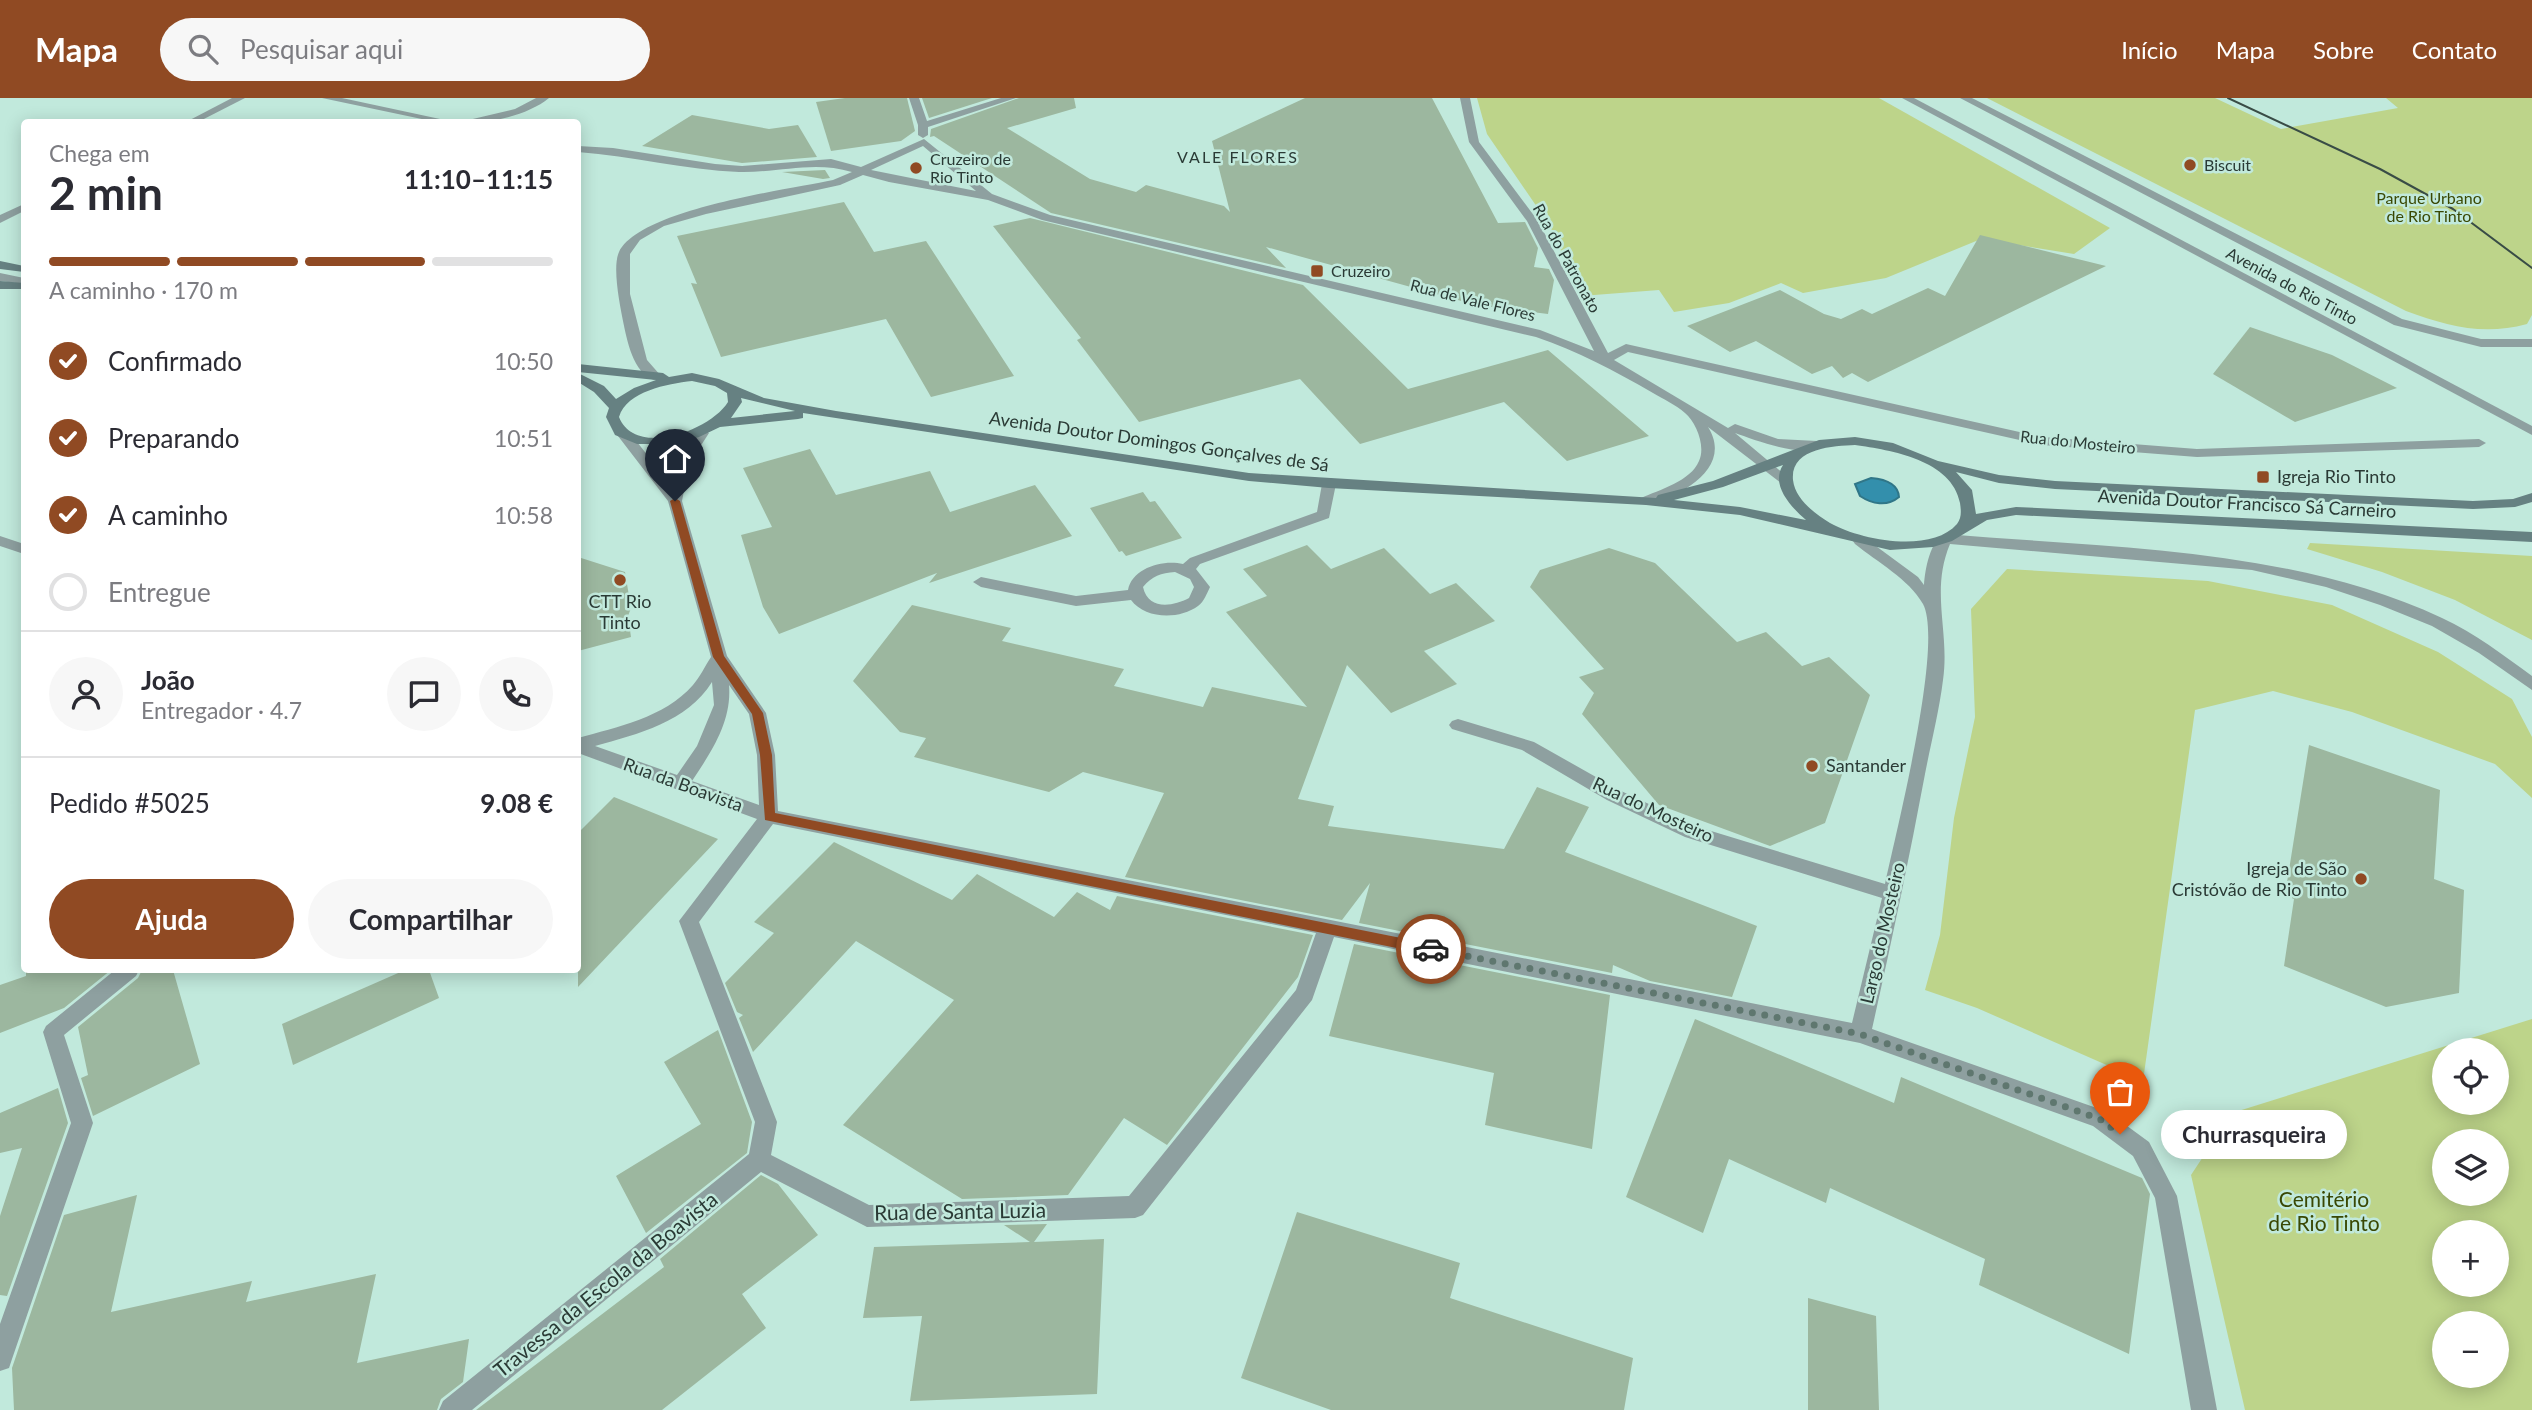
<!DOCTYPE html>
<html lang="pt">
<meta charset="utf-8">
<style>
:root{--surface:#fff;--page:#f7f7f7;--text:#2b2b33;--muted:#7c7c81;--line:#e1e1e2;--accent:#904a23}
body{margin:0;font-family:Lato,sans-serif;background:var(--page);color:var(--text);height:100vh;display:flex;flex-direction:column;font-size:26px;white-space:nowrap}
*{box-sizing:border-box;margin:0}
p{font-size:23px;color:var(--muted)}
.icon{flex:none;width:38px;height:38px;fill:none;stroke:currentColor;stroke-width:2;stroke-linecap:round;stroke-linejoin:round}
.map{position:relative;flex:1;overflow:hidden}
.sheet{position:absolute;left:21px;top:21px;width:560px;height:854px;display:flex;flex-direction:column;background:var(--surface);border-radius:7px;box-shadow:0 4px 18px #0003}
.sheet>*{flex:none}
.fabs{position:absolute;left:2432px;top:940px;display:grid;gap:14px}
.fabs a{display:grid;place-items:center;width:77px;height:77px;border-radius:50%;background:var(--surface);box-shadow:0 4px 18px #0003;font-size:35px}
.pin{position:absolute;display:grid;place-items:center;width:60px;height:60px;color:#fff;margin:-72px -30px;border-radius:50% 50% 50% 0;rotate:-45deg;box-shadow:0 0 7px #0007}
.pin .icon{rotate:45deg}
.courier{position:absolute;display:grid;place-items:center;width:70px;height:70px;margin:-35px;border:5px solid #904a23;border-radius:50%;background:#fff;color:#222;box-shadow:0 2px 9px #0007}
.bubble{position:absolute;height:49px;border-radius:24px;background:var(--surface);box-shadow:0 4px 18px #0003;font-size:23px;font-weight:700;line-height:49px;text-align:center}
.headline em{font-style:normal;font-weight:700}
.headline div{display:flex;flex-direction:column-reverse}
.headline{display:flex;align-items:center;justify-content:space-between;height:119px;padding:0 28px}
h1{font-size:46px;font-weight:700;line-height:52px}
.bar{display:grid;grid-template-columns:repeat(4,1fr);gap:10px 7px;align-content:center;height:84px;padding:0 28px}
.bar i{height:9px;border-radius:5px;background:var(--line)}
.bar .on{background:var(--accent)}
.bar p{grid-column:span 4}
.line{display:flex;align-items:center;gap:18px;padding:0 28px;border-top:2px solid var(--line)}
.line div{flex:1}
.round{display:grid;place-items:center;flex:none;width:74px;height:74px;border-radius:37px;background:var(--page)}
ol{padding:0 28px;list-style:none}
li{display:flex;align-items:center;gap:21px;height:77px}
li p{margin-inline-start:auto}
li .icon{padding:7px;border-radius:50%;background:var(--accent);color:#fff;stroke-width:4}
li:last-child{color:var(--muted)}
li i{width:38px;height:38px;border:4px solid var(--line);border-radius:50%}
.cta{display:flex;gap:14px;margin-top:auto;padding:14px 28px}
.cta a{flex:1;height:80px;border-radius:42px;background:var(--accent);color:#fff;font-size:28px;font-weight:700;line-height:80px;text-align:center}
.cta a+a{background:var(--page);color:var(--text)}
header{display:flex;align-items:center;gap:42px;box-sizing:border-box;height:98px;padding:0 35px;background:var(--accent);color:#fff}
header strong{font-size:33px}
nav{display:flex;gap:38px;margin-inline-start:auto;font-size:24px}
.search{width:490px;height:63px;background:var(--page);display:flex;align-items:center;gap:18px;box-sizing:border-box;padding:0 24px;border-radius:38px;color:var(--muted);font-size:26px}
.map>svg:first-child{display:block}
.green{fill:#bdd48a;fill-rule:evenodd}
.water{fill:#338fac;stroke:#307688;stroke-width:2}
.building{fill:#9cb79f}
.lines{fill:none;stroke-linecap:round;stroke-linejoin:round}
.street{fill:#8ea0a0;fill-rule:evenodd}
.secondary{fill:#668182;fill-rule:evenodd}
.tram{stroke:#394c46;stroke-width:2}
.route{fill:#904a23}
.done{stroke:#5f776f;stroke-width:7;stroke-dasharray:0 12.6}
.poi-dot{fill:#904a23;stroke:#c1e9dc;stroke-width:2.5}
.labels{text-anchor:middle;stroke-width:5;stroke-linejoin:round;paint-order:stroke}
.far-neighbourhood-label{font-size:16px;letter-spacing:2px;fill:#2a3a35;stroke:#c1e9dc}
.far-poi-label{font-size:16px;fill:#2a3a35;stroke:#c1e9dc;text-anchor:start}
.far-park-label{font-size:16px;fill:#394803;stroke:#c1e9dc}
.far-street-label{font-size:16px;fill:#2a3a35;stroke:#c1e9dc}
.street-label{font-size:18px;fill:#2a3a35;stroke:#c1e9dc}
.poi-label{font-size:18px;fill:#2a3a35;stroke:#c1e9dc;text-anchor:start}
.near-park-label{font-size:21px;fill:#394803;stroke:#c1e9dc}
.near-street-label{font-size:21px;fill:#2a3a35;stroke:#c1e9dc}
</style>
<header>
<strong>Mapa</strong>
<div class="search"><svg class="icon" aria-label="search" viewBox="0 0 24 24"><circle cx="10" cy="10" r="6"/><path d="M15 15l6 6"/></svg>Pesquisar aqui</div>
<nav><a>Início</a><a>Mapa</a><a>Sobre</a><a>Contato</a></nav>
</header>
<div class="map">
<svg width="2532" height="1312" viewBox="0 0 2532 1312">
<rect width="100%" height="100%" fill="#c1e9dc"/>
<!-- green -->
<g class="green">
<polygon points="1477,0 1879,0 2110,130 2074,156 1981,141 1886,180 1803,195 1781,185 1729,205 1674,214 1659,192 1581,198 1550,128 1487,36"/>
<path d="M 1987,0 L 2215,0 L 2281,31 L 2398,10 L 2386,0 L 2532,0 L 2532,217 L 2527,226 C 2483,238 2447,228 2406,213 Z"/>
<polygon points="2310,445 2532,458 2532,542 2455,502 2382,474 2307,451"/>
<polygon points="2007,471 2208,483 2332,507 2438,554 2512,601 2532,639 2532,700 2495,666 2352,614 2273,593 2195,612 2143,983 1977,910 1925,892 1940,837 1954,720 1975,619 1971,511"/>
<path d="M 2532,921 L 2532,1312 L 2245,1312 L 2191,1077 L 2232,1015 ZM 2445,952 L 2497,952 L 2497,1004 L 2445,1004 ZM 2445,1043 L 2497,1043 L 2497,1096 L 2445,1096 ZM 2445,1134 L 2497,1134 L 2497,1186 L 2445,1186 ZM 2445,1225 L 2497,1225 L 2497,1278 L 2445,1278 Z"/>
</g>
<!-- water -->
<path class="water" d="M 1871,380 C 1883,381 1898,385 1899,399 C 1887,409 1872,406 1860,398 L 1855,386 Z"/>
<!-- building -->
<g class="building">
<polygon points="845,0 907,0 915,33 901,43 831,53 816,4"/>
<polygon points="922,0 992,0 929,20"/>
<polygon points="1019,0 1074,0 1076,10 1007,30 1090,81 1136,94 1146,87 1224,108 1230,114 1212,43 1305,0 1432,0 1498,125 1525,124 1538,150 1534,169 1549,171 1554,182 1548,216 1476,207 1266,149 1286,170 1051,115 934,38 930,39 931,31"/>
<polygon points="692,17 769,31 798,27 817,59 742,65 642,48"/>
<polygon points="825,72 830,80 823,81 782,74"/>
<polygon points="844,104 874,154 926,143 1014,278 931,299 886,221 721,259 691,185 697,186 677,138"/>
<polygon points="1030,120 1303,187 1408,291 1548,252 1649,338 1567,363 1504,304 1360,346 1300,281 1139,324 1077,242 1081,240 993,128"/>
<polygon points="1980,137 2106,168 1868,284 1852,275 1843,280 1832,268 1812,276 1756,243 1730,254 1687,228 1780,192 1824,216 1841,221 1862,211 1872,216 1928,190 1945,198"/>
<polygon points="2250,229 2332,257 2397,290 2295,324 2213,276"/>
<polygon points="810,351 836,397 930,373 950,414 1035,387 1072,438 929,485 937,475 779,536 763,509 741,437 772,429 743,370"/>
<polygon points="1143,394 1150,404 1155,403 1182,440 1126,458 1122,453 1119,454 1090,410"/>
<polygon points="1307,447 1331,471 1384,450 1430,496 1456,485 1495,523 1424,553 1457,586 1391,615 1347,567 1298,701 1334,708 1328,728 1504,751 1537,689 1589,709 1565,754 1757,828 1732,899 1650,883 1613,867 1612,875 1359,825 1370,785 1342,822 1125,779 1164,695 1083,674 1049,694 914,659 926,640 900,634 853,583 912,507 1011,530 1002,543 1124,571 1114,588 1203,609 1212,589 1307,609 1226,514 1267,498 1243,471"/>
<polygon points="1609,450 1655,465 1737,544 1766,534 1802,568 1829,559 1870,597 1825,725 1770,748 1659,707 1582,616 1594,595 1579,579 1604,571 1530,489 1540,472"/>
<polygon points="578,459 625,474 631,510 628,518 631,539 578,553"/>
<polygon points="2309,647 2440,692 2434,781 2464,792 2459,895 2386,909 2284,868 2294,801 2285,797"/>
<polygon points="614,699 718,741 578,889 578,735"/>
<polygon points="834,744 952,802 977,776 1054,819 1077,794 1110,812 1117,798 1313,837 1298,879 1167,1047 1124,1020 1068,1097 962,1101 843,1027 954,902 856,843 753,954 739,920 743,917 737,914 725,885 774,835 754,824"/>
<polygon points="1354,846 1610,897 1592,1051 1485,1027 1494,975 1329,938"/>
<polygon points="26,872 111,872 64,910 0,935 0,887 26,878"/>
<polygon points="142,872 173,872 200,966 93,1018 81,980 88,977 78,929 138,880"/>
<polygon points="405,872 429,872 439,900 293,967 282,926"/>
<polygon points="1695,921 1894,1005 1901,979 2142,1080 2150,1096 2129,1256 1979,1187 1985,1161 1830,1090 1826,1105 1729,1061 1703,1135 1626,1099"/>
<polygon points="718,932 752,1024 747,1055 646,1135 616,1078 701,1026 664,964"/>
<polygon points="58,990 68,1025 7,1198 0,1197 0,1118 22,1050 0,1055 0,1015"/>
<polygon points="761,1077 778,1086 818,1137 742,1196 766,1230 662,1312 476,1312 664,1169 660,1161"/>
<polygon points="137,1097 111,1214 252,1183 246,1204 376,1176 357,1265 469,1241 463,1284 441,1301 437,1312 14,1312 12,1270 64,1117"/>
<polygon points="1297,1114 1460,1165 1450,1200 1633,1260 1624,1312 1331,1312 1241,1280"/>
<polygon points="1047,1126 1034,1144 1104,1141 1097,1296 910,1303 922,1218 863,1220 874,1149 1030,1144 1004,1127"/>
<polygon points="1808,1200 1876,1218 1879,1312 1808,1312"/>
</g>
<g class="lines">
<!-- street -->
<g class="street">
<polygon points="232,0 245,0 198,24 186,24"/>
<polygon points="322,0 342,0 454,24 436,24"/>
<path d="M 536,0 L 549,0 C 527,18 488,26 460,24 L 515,11 Z"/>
<polygon points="909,0 919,0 927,23 1001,0 1016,0 928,29 928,37 923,40 918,37 918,27"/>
<path d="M 1460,0 L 1470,0 L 1479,44 L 1538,123 L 1608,255 L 1626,246 L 2042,339 L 2197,351 L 2479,341 L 2486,345 L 2479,349 L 2197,359 L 2042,347 L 1628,254 L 1614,262 L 1728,330 L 1735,326 L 1778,341 L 1817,343 L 1824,347 C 1806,362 1755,342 1735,335 L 1790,381 L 1790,387 L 1785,388 L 1708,329 C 1734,370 1680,399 1646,407 L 1639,403 L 1641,400 C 1659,392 1691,383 1699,363 C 1706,348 1696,324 1685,315 C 1676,307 1663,301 1653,295 C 1615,273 1577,253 1536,239 L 1042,122 L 988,102 L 889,84 L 863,77 L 840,87 L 706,116 L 664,128 L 640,142 L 630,156 L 630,196 L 647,262 L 661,278 L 654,282 C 633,275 627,242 623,223 C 620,207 612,169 619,154 C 640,111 786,92 833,82 L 852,74 C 813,62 779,75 739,74 C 685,72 632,58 578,54 L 578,48 L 613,50 L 715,66 L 742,68 L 831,61 L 861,69 L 924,41 L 992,96 L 1050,117 L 1540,232 L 1594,253 L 1527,123 L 1469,44 ZM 923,48 L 976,93 L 871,72 Z"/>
<polygon points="1902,0 1914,0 2532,328 2532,337"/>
<polygon points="1960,0 1972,0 2402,221 2481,241 2532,241 2532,249 2481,249 2394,227"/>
<polygon points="24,106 24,113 0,125 0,117"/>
<polygon points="0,175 24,180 24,186 0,183"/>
<path d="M 702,331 L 709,335 L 689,366 L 682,403 L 727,558 L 766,615 L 775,657 L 778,713 L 1852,925 L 1882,800 L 1685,739 L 1607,702 L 1522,652 L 1452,631 L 1449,627 L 1452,623 L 1458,621 L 1534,644 L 1619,692 L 1698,729 L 1885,786 C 1896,734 1944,546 1923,506 C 1909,481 1877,464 1855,446 L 1853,443 L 1855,440 L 1865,440 L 1918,479 L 1924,487 C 1925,472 1930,442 1945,436 C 2110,450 2289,449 2442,520 C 2475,535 2503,557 2532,578 L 2532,592 L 2479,555 L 2432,528 L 2380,507 L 2326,489 L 2252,472 L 1950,446 C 1930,494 1950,534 1943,582 C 1939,614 1931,645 1925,676 C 1909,762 1891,846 1872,931 L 2108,1014 L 2149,1044 L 2177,1098 L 2217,1312 L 2191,1312 L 2155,1100 L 2133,1058 L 2093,1028 L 1860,945 L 1334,839 L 1312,902 L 1143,1117 L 1135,1120 L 867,1129 L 761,1074 L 472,1312 L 439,1312 L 443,1303 L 749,1056 L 755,1024 L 679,823 L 757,721 L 578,655 L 578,640 C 617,629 664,620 693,587 C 700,579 705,568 711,559 L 668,403 L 618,338 L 620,335 L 630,335 L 670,386 C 674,368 683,338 702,331 ZM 712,584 L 714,607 L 697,648 L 677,677 L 595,648 C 638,636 687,624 712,584 ZM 729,587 L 749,616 L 757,657 L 759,707 L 692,683 C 712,653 732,623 729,587 ZM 773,726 L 1316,835 L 1296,892 L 1129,1098 L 869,1107 L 771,1057 L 777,1024 L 699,824 Z"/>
<path d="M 1329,382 L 1336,386 L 1329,420 L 1200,466 L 1196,471 L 1210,489 C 1207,495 1204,504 1198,508 C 1179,522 1145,521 1131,502 L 1076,508 L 981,489 L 973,484 L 981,479 L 1076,498 L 1128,492 C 1132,470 1163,461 1183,466 L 1190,460 L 1317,414 L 1322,386 ZM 1175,474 L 1190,481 L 1194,489 L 1189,500 C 1172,509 1148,512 1143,489 C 1152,478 1161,475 1175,474 Z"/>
<polygon points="0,438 24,446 24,456 0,448"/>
<polygon points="115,872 139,872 136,878 64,937 93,1025 12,1261 9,1270 0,1273 0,1226 71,1025 43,934 46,928"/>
</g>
<!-- secondary -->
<g class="secondary">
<polygon points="0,163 24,168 24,174 0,171"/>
<polygon points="0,183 24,185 24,191 0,191"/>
<path d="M 578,266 L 663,275 L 669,279 L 692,275 L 719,281 L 764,300 L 836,313 L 1249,375 L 1656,400 L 1658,397 L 1713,383 L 1819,342 L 1855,339 L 1893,345 L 1938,363 L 1999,377 L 2055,383 L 2473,403 L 2513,401 L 2532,395 L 2532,404 L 2515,409 L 2473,411 L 2055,391 L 1999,385 L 1956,374 L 1972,392 L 1976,416 L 2016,409 L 2532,434 L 2532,444 L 2016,417 L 1987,422 L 1952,443 L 1933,449 L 1890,452 L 1740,417 L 1646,407 L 1329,390 L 1249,383 L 803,315 L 803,320 L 798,321 L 720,329 L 699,339 L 673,346 L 637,346 L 615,337 L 606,319 L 609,310 L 594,294 L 578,284 L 578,275 L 604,288 L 616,301 L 634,290 L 656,282 L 578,274 ZM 692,283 L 715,288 L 727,295 L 728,304 C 710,333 635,360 619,319 C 627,293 667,286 692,283 ZM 741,300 L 795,313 L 731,320 L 742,304 ZM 1855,347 C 1891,352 1952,362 1960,405 C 1961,412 1962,420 1957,426 C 1931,456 1860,442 1830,425 C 1815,416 1795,401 1793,382 C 1790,350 1833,348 1855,347 ZM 1783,367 C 1770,387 1791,409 1806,422 L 1740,409 L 1674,402 L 1723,389 Z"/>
</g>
<!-- tram -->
<polyline class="tram" points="2228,0 2380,71 2453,111 2532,170"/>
</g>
<!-- route -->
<polygon class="route" points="675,400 680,403 724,558 763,615 772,657 775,715 1431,846 1437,851 1435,855 1431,857 765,722 760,657 752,616 713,559 670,403"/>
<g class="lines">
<!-- done -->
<polyline class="done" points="1431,851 1860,936 2100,1021 2120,1036"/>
</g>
<!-- markers -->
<g class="poi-dot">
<circle cx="2190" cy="67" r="7"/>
<circle cx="916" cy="70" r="7"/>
<rect x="1310" y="166" width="14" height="14" rx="3.5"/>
<rect x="2256" y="372" width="14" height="14" rx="3.5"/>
<circle cx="620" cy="482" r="7"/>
<circle cx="1812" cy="668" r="7"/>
<circle cx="2361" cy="781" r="7"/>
</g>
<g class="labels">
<!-- far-neighbourhood labels -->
<g class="far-neighbourhood-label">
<text x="1238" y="65">VALE FLORES</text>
</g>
<!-- far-poi labels -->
<g class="far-poi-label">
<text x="930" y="67">Cruzeiro de<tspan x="930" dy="18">Rio Tinto</tspan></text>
<text x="2204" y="73">Biscuit</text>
<text x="1331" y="179">Cruzeiro</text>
</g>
<!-- far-park labels -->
<g class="far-park-label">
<text x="2429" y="106">Parque Urbano<tspan x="2429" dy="18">de Rio Tinto</tspan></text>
</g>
<!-- far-street labels -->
<g class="far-street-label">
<text transform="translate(1567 160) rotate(61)" y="6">Rua do Patronato</text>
<text transform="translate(2292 188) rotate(28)" y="6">Avenida do Rio Tinto</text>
<text transform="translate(1473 202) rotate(14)" y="6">Rua de Vale Flores</text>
<text transform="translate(2078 344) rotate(6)" y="6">Rua do Mosteiro</text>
</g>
<!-- street labels -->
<g class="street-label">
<text transform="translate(1159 344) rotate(8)" y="6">Avenida Doutor Domingos Gonçalves de Sá</text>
<text transform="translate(2247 406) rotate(3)" y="6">Avenida Doutor Francisco Sá Carneiro</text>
<text transform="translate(683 687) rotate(20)" y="6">Rua da Boavista</text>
<text transform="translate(1653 712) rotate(25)" y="6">Rua do Mosteiro</text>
<text transform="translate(1883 835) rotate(-77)" y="6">Largo do Mosteiro</text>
</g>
<!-- poi labels -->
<g class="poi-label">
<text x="2277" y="385">Igreja Rio Tinto</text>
<text x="620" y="510" text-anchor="middle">CTT Rio<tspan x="620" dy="21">Tinto</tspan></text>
<text x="1826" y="674">Santander</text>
<text x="2347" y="777" text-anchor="end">Igreja de São<tspan x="2347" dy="21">Cristóvão de Rio Tinto</tspan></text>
</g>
<!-- near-park labels -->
<g class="near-park-label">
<text x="2324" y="1109">Cemitério<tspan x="2324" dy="24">de Rio Tinto</tspan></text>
</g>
<!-- near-street labels -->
<g class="near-street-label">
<text transform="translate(960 1114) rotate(-1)" y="7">Rua de Santa Luzia</text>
<text transform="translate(606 1187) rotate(-39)" y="7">Travessa da Escola da Boavista</text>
</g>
</g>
</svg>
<div class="fabs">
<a><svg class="icon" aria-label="locate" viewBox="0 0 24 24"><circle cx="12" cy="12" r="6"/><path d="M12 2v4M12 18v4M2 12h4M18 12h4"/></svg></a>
<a><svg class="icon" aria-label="layers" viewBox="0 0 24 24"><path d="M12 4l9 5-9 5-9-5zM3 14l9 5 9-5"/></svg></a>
<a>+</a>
<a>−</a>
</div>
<div class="pin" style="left:2120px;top:1036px;background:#ea580c"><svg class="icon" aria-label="bag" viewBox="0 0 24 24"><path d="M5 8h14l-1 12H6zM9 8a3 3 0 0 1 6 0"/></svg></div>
<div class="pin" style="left:675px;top:403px;background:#1f2937"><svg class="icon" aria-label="home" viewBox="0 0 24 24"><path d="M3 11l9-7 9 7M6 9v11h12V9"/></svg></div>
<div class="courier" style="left:1431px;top:851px"><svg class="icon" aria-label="car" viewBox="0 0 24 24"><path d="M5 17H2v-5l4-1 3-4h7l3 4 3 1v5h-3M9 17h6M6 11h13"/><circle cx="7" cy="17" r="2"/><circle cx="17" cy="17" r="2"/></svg></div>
<div class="bubble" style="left:2161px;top:1012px;width:186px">Churrasqueira</div>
<section class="sheet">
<div class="headline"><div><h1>2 min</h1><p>Chega em</p></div><em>11:10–11:15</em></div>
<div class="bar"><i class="on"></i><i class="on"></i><i class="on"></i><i></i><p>A caminho · 170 m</p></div>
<ol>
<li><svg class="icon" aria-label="check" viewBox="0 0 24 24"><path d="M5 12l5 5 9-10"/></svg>Confirmado<p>10:50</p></li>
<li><svg class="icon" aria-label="check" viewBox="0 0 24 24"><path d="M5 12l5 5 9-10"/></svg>Preparando<p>10:51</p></li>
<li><svg class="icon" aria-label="check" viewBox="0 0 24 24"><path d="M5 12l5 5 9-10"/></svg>A caminho<p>10:58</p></li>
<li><i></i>Entregue</li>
</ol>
<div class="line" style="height:126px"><a class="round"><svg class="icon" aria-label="person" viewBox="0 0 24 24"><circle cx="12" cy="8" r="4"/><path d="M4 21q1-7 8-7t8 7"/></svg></a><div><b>João</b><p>Entregador · 4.7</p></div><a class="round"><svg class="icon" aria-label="chat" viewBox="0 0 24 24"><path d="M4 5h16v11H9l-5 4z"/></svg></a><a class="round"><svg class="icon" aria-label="phone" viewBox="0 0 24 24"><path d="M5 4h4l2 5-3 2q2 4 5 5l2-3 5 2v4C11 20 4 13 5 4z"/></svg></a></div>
<div class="line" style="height:91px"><div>Pedido #5025</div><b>9.08 €</b></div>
<div class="cta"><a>Ajuda</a><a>Compartilhar</a></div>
</section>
</div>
